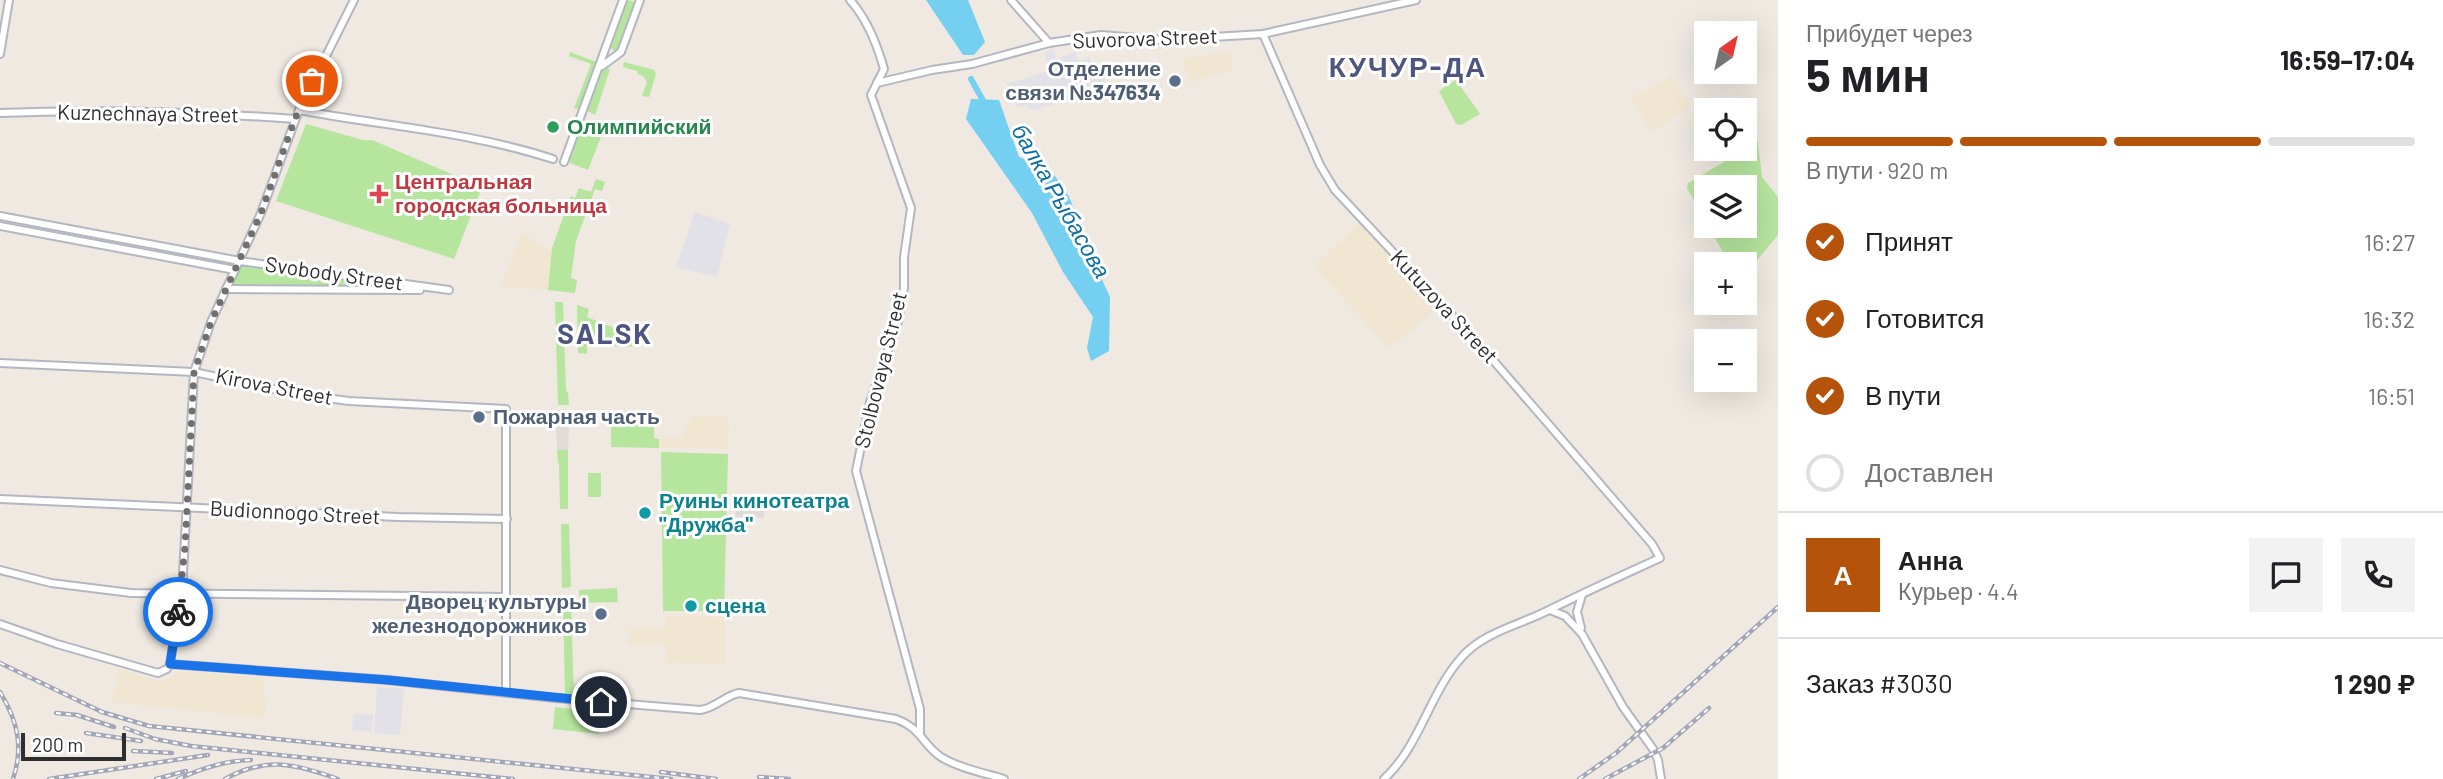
<!DOCTYPE html>
<html lang="ru">
<meta charset="utf-8">
<style>
:root{--surface:#fff;--page:#f2f2f2;--text:#202124;--muted:#757577;--line:#e0e0e0;--accent:#b45309}
body{margin:0;font-family:Barlow,sans-serif;background:var(--page);color:var(--text);height:100vh;display:flex;flex-direction:column;font-size:26px;white-space:nowrap}
*{box-sizing:border-box;margin:0}
p{font-size:23px;color:var(--muted)}
.icon{flex:none;width:38px;height:38px;fill:none;stroke:currentColor;stroke-width:2;stroke-linecap:round;stroke-linejoin:round}
.map{position:relative;flex:1;overflow:hidden}
.panel{display:flex;flex-direction:column;background:var(--surface);width:665px}
.panel>*{flex:none}
.needle{width:46px;rotate:34deg}
.controls{position:absolute;left:1694px;top:21px;display:grid;gap:14px}
.controls a{display:grid;place-items:center;width:63px;height:63px;border-radius:0px;background:var(--surface);box-shadow:0 7px 28px #0002;font-size:35px}
.scale{position:absolute;left:21px;bottom:18px;width:105px;box-sizing:border-box;padding-left:7px;border:4px solid #2e2e2e;border-top:0;font-size:19px;line-height:24px;white-space:nowrap;color:#2e2e2e;-webkit-text-stroke:5px #fff;paint-order:stroke}
.pin{position:absolute;display:grid;place-items:center;width:60px;height:60px;color:#fff;margin:-30px;border:4px solid #fff;border-radius:50%;box-shadow:0 2px 7px #0007}
.courier{position:absolute;display:grid;place-items:center;width:70px;height:70px;margin:-35px;border:5px solid #1a73e8;border-radius:50%;background:#fff;color:#222;box-shadow:0 2px 9px #0007}
.head em{font-style:normal;font-weight:700}
.head div{display:flex;flex-direction:column-reverse}
.head{display:flex;align-items:center;justify-content:space-between;height:119px;padding:0 28px}
h1{font-size:46px;font-weight:700;line-height:52px}
.bar{display:grid;grid-template-columns:repeat(4,1fr);gap:10px 7px;align-content:center;height:84px;padding:0 28px}
.bar i{height:9px;border-radius:5px;background:var(--line)}
.bar .current{background:var(--accent)}
.bar p{grid-column:span 4}
.line{display:flex;align-items:center;gap:18px;padding:0 28px;border-top:2px solid var(--line)}
.line div{flex:1}
.round{display:grid;place-items:center;flex:none;width:74px;height:74px;border-radius:0px;background:var(--page)}
ol{padding:0 28px;list-style:none}
li{display:flex;align-items:center;gap:21px;height:77px}
li p{margin-inline-start:auto}
li .icon{padding:7px;border-radius:50%;background:var(--accent);color:#fff;stroke-width:4}
li:last-child{color:var(--muted)}
li i{width:38px;height:38px;border:4px solid var(--line);border-radius:50%}
main{display:flex;flex:1;min-height:0}
.map>svg:first-child{display:block}
.industrial{fill:#e3e1e8}
.education{fill:#f0e6d1}
.green{fill:#b6e59e}
.plaza{fill:#dfdcd8}
.water{fill:#75cff0}
.lines{fill:none;stroke-linecap:round;stroke-linejoin:round}
.river{stroke:#75cff0;stroke-width:6}
.secondary-casing{stroke:#b4b7c1;stroke-width:10}
.secondary{stroke:#fff;stroke-width:6}
.rail-casing{stroke:#a3a6b8;stroke-width:4.5}
.rail{stroke:#fff;stroke-width:2;stroke-dasharray:5;stroke-linecap:butt}
.done{stroke:#726f6d;stroke-width:7;stroke-dasharray:0 12.6}
.route{stroke:#1a73e8;stroke-width:9}
.service-dot{fill:#5c6f8a;stroke:#fff;stroke-width:2.5}
.leisure-dot{fill:#2e9e5b;stroke:#fff;stroke-width:2.5}
.health-dot{fill:#e0444e;stroke:#fff;stroke-width:2.5}
.culture-dot{fill:#0f9aa8;stroke:#fff;stroke-width:2.5}
.labels{text-anchor:middle;stroke-width:6;stroke-linejoin:round;paint-order:stroke}
.street-label{font-size:21px;fill:#2e2e2e;stroke:#fff}
.service-label{font-size:21px;font-weight:bold;fill:#4e5e75;stroke:#fff;text-anchor:end}
.leisure-label{font-size:21px;font-weight:bold;fill:#27864d;stroke:#fff;text-anchor:start}
.health-label{font-size:21px;font-weight:bold;fill:#be3a42;stroke:#fff;text-anchor:start}
.culture-label{font-size:21px;font-weight:bold;fill:#0d838f;stroke:#fff;text-anchor:start}
.water-label{font-size:23px;font-style:italic;fill:#0d6fa3;stroke:#fff}
.district-label{font-size:28px;font-weight:bold;letter-spacing:2px;fill:#4d5680;stroke:#fff}
</style>
<main>
<div class="map">
<svg width="1778" height="779" viewBox="0 0 1778 779">
<rect width="100%" height="100%" fill="#efe9e1"/>
<!-- industrial -->
<g class="industrial">
<polygon points="1053,49 1056,59 1075,52 1079,61 1089,57 1094,67 1101,65 1106,82 1101,84 1102,87 1035,110 1028,108 1026,105 1017,107 1007,84 1049,71 1045,52"/>
<polygon points="695,212 730,224 717,277 676,267"/>
<polygon points="377,687 404,689 400,735 374,733"/>
<polygon points="354,713 373,715 371,732 352,730"/>
</g>
<!-- education -->
<g class="education">
<polygon points="1230,51 1234,69 1189,83 1183,59"/>
<polygon points="1671,76 1691,106 1652,132 1631,99"/>
<polygon points="1359,224 1439,308 1389,348 1314,266"/>
<polygon points="522,232 531,238 537,246 552,248 548,290 501,287"/>
<polygon points="691,416 729,417 728,449 659,447 659,439 682,437 686,430 687,421 691,421"/>
<polygon points="667,616 725,617 725,664 666,663 666,644 628,644 629,629 659,628 667,623"/>
<polygon points="118,669 162,682 183,671 265,678 263,696 267,697 265,718 112,702"/>
</g>
<!-- green -->
<g class="green">
<polygon points="626,0 633,1 635,4 619,50 615,51 609,47"/>
<polygon points="570,52 599,63 580,110 574,108 591,64 569,56"/>
<polygon points="624,62 654,70 656,74 649,97 642,96 647,82 643,76 638,74 637,71 623,67"/>
<polygon points="604,67 610,69 595,115 586,110"/>
<polygon points="1456,80 1480,114 1461,125 1456,124 1439,91"/>
<polygon points="584,120 592,123 591,128 603,132 588,170 570,163 569,159"/>
<polygon points="306,124 363,140 372,140 482,187 454,259 276,201"/>
<polygon points="1758,142 1762,177 1778,197 1778,235 1745,275 1745,264 1730,264 1708,226 1745,226 1745,187 1706,187 1706,222 1687,188 1688,183"/>
<polygon points="596,179 605,182 602,191 595,189 576,241 571,278 577,280 575,293 548,290 552,248 571,196 575,198 579,188 591,192"/>
<polygon points="240,261 398,283 398,290 226,289"/>
<polygon points="555,302 563,302 566,391 568,392 569,405 558,405"/>
<polygon points="577,305 589,309 587,317 636,337 640,347 587,345 587,354 578,353"/>
<polygon points="611,411 654,412 654,438 659,439 659,448 611,447"/>
<polygon points="557,450 568,450 568,509 560,509 559,464 558,463"/>
<polygon points="661,452 728,454 724,611 663,611"/>
<rect x="588" y="473" width="13" height="24"/>
<polygon points="561,524 569,524 571,587 562,588"/>
<polygon points="617,588 618,602 579,603 579,590"/>
<polygon points="563,602 571,602 574,697 565,697"/>
<polygon points="555,707 601,712 599,734 553,729"/>
</g>
<!-- plaza -->
<g class="plaza">
<polygon points="556,410 570,410 568,450 557,450"/>
<polygon points="736,504 764,504 764,518 735,517"/>
</g>
<!-- water -->
<g class="water">
<polygon points="926,0 968,0 985,42 974,55 963,55"/>
<polygon points="971,99 999,100 1019,157 1048,168 1064,187 1071,201 1084,241 1110,297 1109,351 1091,361 1087,348 1093,317 1063,272 1032,213 966,119"/>
</g>
<g class="lines">
<!-- river -->
<polyline class="river" points="971,79 985,104"/>
<!-- secondary casing -->
<g class="secondary-casing">
<g id="secondary">
<path d="M 850,0 C 867,19 877,44 884,69 L 871,95 L 911,208 L 904,257 L 904,288 L 898,322 L 870,402 L 856,471 L 920,709 L 920,733"/>
<polyline points="1011,0 1049,43"/>
<path d="M 1263,34 L 1320,165 L 1335,190 L 1486,352 L 1652,544 L 1660,558 C 1623,575 1585,592 1549,610 C 1520,625 1483,632 1461,658 C 1429,694 1420,746 1384,779"/>
<polyline points="0,54 9,0"/>
<polyline points="602,66 621,52 640,0"/>
<polyline points="877,83 932,70 972,64 1049,43 1101,35 1162,40 1263,34 1416,0"/>
<path d="M 299,110 C 384,126 471,132 553,159"/>
<path d="M 0,113 C 99,109 197,112 295,119"/>
<polyline points="564,162 623,0"/>
<polyline points="0,216 240,261 449,290"/>
<polyline points="0,226 235,270"/>
<polyline points="226,289 420,290"/>
<polyline points="0,363 194,372 297,394 349,401 506,409 506,693"/>
<polyline points="0,499 398,517 507,519"/>
<polyline points="0,570 51,583 131,593 507,597"/>
<polyline points="1550,610 1565,616 1582,634 1623,707 1653,749 1658,760 1661,779"/>
<path d="M 0,624 L 57,644 L 158,673 L 167,669 L 170,664 L 388,680 L 555,698 L 700,710 C 716,708 724,696 739,693 L 896,719 C 921,728 923,745 941,757 C 959,768 984,773 1004,779"/>
<polyline points="1581,628 1577,612 1582,595"/>
<polyline points="170,664 182,592 194,372 211,322 261,213 299,110 354,0"/>
</g>
</g>
<!-- secondary -->
<use href="#secondary" class="secondary"/>
<!-- rail casing -->
<g class="rail-casing">
<g id="rail">
<polyline points="0,663 102,712 149,726 671,779"/>
<path d="M 0,692 C 17,720 24,746 13,779"/>
<polyline points="56,713 77,715 114,727"/>
<polyline points="125,728 155,739 191,746 513,779"/>
<polyline points="86,733 141,741"/>
<polyline points="133,751 172,753"/>
<polyline points="661,772 716,779"/>
<polyline points="759,777 789,779"/>
<polyline points="49,779 208,755"/>
<polyline points="156,779 186,771"/>
<path d="M 178,779 C 203,768 224,761 251,760"/>
<path d="M 225,779 C 266,756 296,764 338,779"/>
<polyline points="1579,779 1616,753 1778,607"/>
<polyline points="1605,779 1663,748 1709,708"/>
</g>
</g>
<!-- rail -->
<use href="#rail" class="rail"/>
</g>
<g class="lines">
<!-- done -->
<polyline class="done" points="178,612 185,547 194,372 211,322 261,213 295,119 312,81"/>
<!-- route -->
<polyline class="route" points="178,612 170,664 388,680 601,702"/>
</g>
<!-- markers -->
<g class="service-dot">
<circle cx="1175" cy="81" r="7"/>
<circle cx="479" cy="417" r="7"/>
<circle cx="601" cy="614" r="7"/>
</g>
<circle class="leisure-dot" cx="553" cy="127" r="7"/>
<path class="health-dot" d="M375.5 183.5h7v7h7v7h-7v7h-7v-7h-7v-7h7z"/>
<g class="culture-dot">
<circle cx="645" cy="513" r="7"/>
<circle cx="691" cy="606" r="7"/>
</g>
<g class="labels">
<!-- street labels -->
<g class="street-label">
<text transform="translate(1145 39) rotate(-2)" y="7">Suvorova Street</text>
<text transform="translate(148 114) rotate(1)" y="7">Kuznechnaya Street</text>
<text transform="translate(334 274) rotate(8)" y="7">Svobody Street</text>
<text transform="translate(1444 307) rotate(47)" y="7">Kutuzova Street</text>
<text transform="translate(881 370) rotate(-76)" y="7">Stolbovaya Street</text>
<text transform="translate(274 387) rotate(11)" y="7">Kirova Street</text>
<text transform="translate(295 513) rotate(3)" y="7">Budionnogo Street</text>
</g>
<!-- service labels -->
<g class="service-label">
<text x="1161" y="76">Отделение<tspan x="1161" dy="24">связи №347634</tspan></text>
<text x="493" y="424" text-anchor="start">Пожарная часть</text>
<text x="587" y="609">Дворец культуры<tspan x="587" dy="24">железнодорожников</tspan></text>
</g>
<!-- leisure labels -->
<g class="leisure-label">
<text x="567" y="134">Олимпийский</text>
</g>
<!-- health labels -->
<g class="health-label">
<text x="395" y="189">Центральная<tspan x="395" dy="24">городская больница</tspan></text>
</g>
<!-- culture labels -->
<g class="culture-label">
<text x="659" y="508">Руины кинотеатра<tspan x="659" dy="24">"Дружба"</tspan></text>
<text x="705" y="613">сцена</text>
</g>
<!-- water labels -->
<g class="water-label">
<text transform="translate(1061 201) rotate(60)" y="8">балка Рыбасова</text>
</g>
<!-- district labels -->
<g class="district-label">
<text x="1408" y="77">КУЧУР-ДА</text>
<text x="605" y="344">SALSK</text>
</g>
</g>
</svg>
<div class="controls">
<a><svg class="needle" viewBox="-14 -14 28 28"><path d="M0-13l5 13h-10z" fill="#e53935"/><path d="M0 13l5-13h-10z" fill="#757577"/></svg></a>
<a><svg class="icon" aria-label="locate" viewBox="0 0 24 24"><circle cx="12" cy="12" r="6"/><path d="M12 2v4M12 18v4M2 12h4M18 12h4"/></svg></a>
<a><svg class="icon" aria-label="layers" viewBox="0 0 24 24"><path d="M12 4l9 5-9 5-9-5zM3 14l9 5 9-5"/></svg></a>
<a>+</a>
<a>−</a>
</div>
<div class="scale">200 m</div>
<div class="pin" style="left:312px;top:81px;background:#ea580c"><svg class="icon" aria-label="bag" viewBox="0 0 24 24"><path d="M5 8h14l-1 12H6zM9 8a3 3 0 0 1 6 0"/></svg></div>
<div class="pin" style="left:601px;top:702px;background:#1f2937"><svg class="icon" aria-label="home" viewBox="0 0 24 24"><path d="M3 11l9-7 9 7M6 9v11h12V9"/></svg></div>
<div class="courier" style="left:178px;top:612px"><svg class="icon" aria-label="bike" viewBox="0 0 24 24"><circle cx="6" cy="16" r="4"/><circle cx="18" cy="16" r="4"/><path d="M6 16l4-8h5l3 8M10 8l3 8H6M13 5h3"/></svg></div>
</div>
<section class="panel">
<div class="head"><div><h1>5 мин</h1><p>Прибудет через</p></div><em>16:59–17:04</em></div>
<div class="bar"><i class="current"></i><i class="current"></i><i class="current"></i><i></i><p>В пути · 920 m</p></div>
<ol>
<li><svg class="icon" aria-label="check" viewBox="0 0 24 24"><path d="M5 12l5 5 9-10"/></svg>Принят<p>16:27</p></li>
<li><svg class="icon" aria-label="check" viewBox="0 0 24 24"><path d="M5 12l5 5 9-10"/></svg>Готовится<p>16:32</p></li>
<li><svg class="icon" aria-label="check" viewBox="0 0 24 24"><path d="M5 12l5 5 9-10"/></svg>В пути<p>16:51</p></li>
<li><i></i>Доставлен</li>
</ol>
<div class="line" style="height:126px"><b class="round" style="background:var(--accent);color:#fff">А</b><div><b>Анна</b><p>Курьер · 4.4</p></div><a class="round"><svg class="icon" aria-label="chat" viewBox="0 0 24 24"><path d="M4 5h16v11H9l-5 4z"/></svg></a><a class="round"><svg class="icon" aria-label="phone" viewBox="0 0 24 24"><path d="M5 4h4l2 5-3 2q2 4 5 5l2-3 5 2v4C11 20 4 13 5 4z"/></svg></a></div>
<div class="line" style="height:91px"><div>Заказ #3030</div><b>1 290 ₽</b></div>
</section>
</main>
